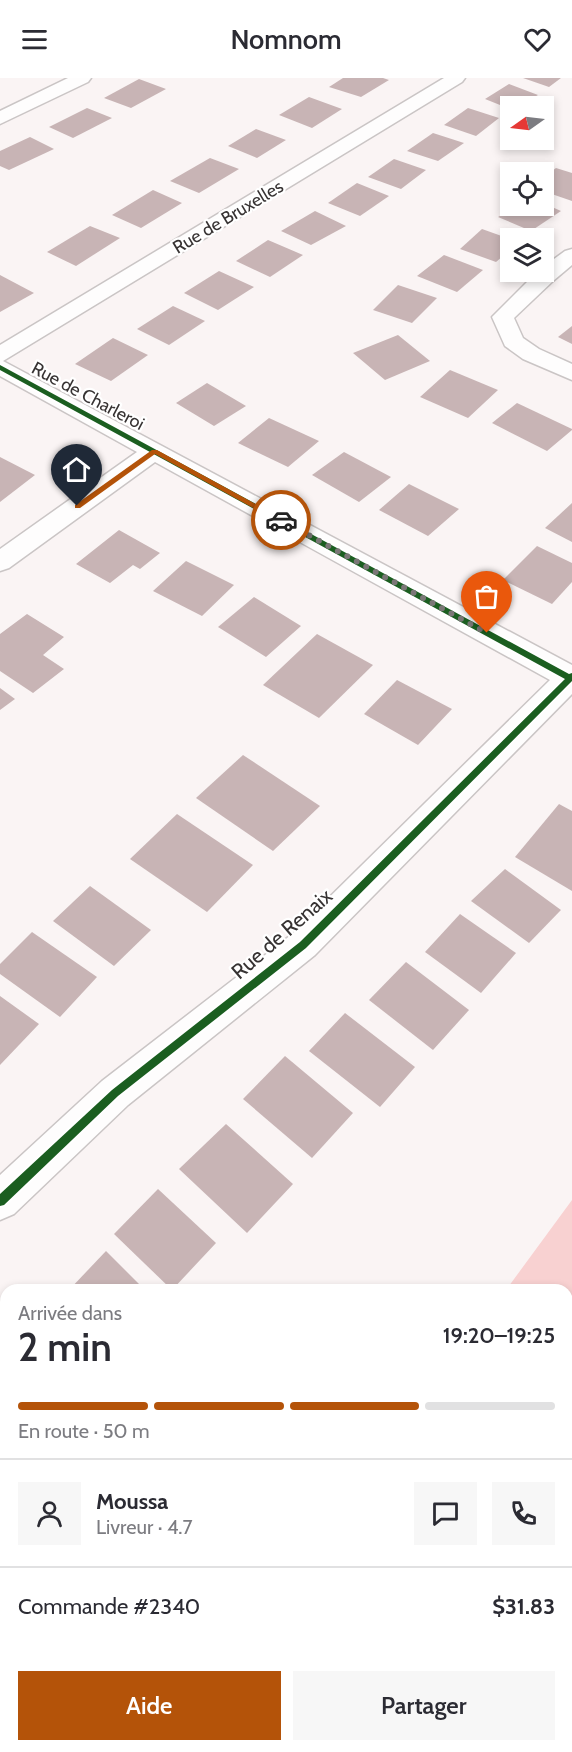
<!DOCTYPE html>
<html lang="fr">
<meta charset="utf-8">
<style>
:root{--surface:#fff;--page:#f7f7f7;--text:#2b2b33;--muted:#7c7c81;--line:#e1e1e2;--accent:#b45309}
body{margin:0;font-family:Cabin,sans-serif;background:var(--page);color:var(--text);height:100vh;display:flex;flex-direction:column;font-size:22px;white-space:nowrap}
*{box-sizing:border-box;margin:0}
p{font-size:20px;color:var(--muted)}
.icon{flex:none;width:33px;height:33px;fill:none;stroke:currentColor;stroke-width:2;stroke-linecap:round;stroke-linejoin:round}
.map{position:relative;flex:1;overflow:hidden}
.drawer{position:absolute;left:0px;top:1206px;width:573px;height:468px;display:flex;flex-direction:column;background:var(--surface);border-radius:18px 18px 0 0;box-shadow:0 3px 9px #0003}
.drawer>*{flex:none}
.needle{width:39px;rotate:256deg}
.buttons{position:absolute;left:500px;top:18px;display:grid;gap:12px}
.buttons a{display:grid;place-items:center;width:54px;height:54px;border-radius:0px;background:var(--surface);box-shadow:0 3px 9px #0003;font-size:30px}
.pin{position:absolute;display:grid;place-items:center;width:51px;height:51px;color:#fff;margin:-62px -26px;border-radius:50% 50% 50% 0;rotate:-45deg;box-shadow:0 0 6px #0007}
.pin .icon{rotate:45deg}
.courier{position:absolute;display:grid;place-items:center;width:60px;height:60px;margin:-30px;border:4px solid #b45309;border-radius:50%;background:#fff;color:#222;box-shadow:0 2px 8px #0007}
.summary em{font-style:normal;font-weight:600}
.summary div{display:flex;flex-direction:column-reverse}
.summary{display:flex;align-items:center;justify-content:space-between;height:102px;padding:0 18px}
h1{font-size:39px;font-weight:600;line-height:45px}
.bar{display:grid;grid-template-columns:repeat(4,1fr);gap:9px 6px;align-content:center;height:72px;padding:0 18px}
.bar i{height:8px;border-radius:4px;background:var(--line)}
.bar .current{background:var(--accent)}
.bar p{grid-column:span 4}
.line{display:flex;align-items:center;gap:15px;padding:0 18px;border-top:2px solid var(--line)}
.line div{flex:1}
.round{display:grid;place-items:center;flex:none;width:63px;height:63px;border-radius:0px;background:var(--page)}
.primary-button{display:flex;gap:12px;margin-top:auto;padding:12px 18px}
.primary-button a{flex:1;height:69px;border-radius:0px;background:var(--accent);color:#fff;font-size:24px;font-weight:600;line-height:69px;text-align:center}
.primary-button a+a{background:var(--page);color:var(--text)}
header{display:flex;justify-content:space-between;align-items:center;height:78px;padding:0 18px;background:var(--surface);font-size:27px;font-weight:600}
.map>svg:first-child{display:block}
.green{fill:#f8d1d1}
.building{fill:#c8b4b5}
.lines{fill:none;stroke-linecap:round;stroke-linejoin:round}
.minor-casing{stroke:#cac5c5;stroke-width:3}
.minor{fill:#fefdfd;fill-rule:evenodd}
.rail{stroke:#d3d1d1;stroke-width:6;stroke-dasharray:16 8;stroke-linecap:butt}
.cycleway-casing{stroke:#fff;stroke-width:4}
.cycleway{fill:#1b5e20;fill-rule:evenodd}
.route{fill:#b45309}
.done{stroke:#7b7777;stroke-width:6;stroke-dasharray:0 10.8}
.labels{text-anchor:middle;stroke-width:4.5;stroke-linejoin:round;paint-order:stroke}
.far-street-label{font-size:18px;fill:#373333;stroke:#fff}
.street-label{font-size:21px;fill:#373333;stroke:#fff}
</style>
<header><svg class="icon" aria-label="menu" viewBox="0 0 24 24"><path d="M4 6h16M4 12h16M4 18h16"/></svg>Nomnom<svg class="icon" aria-label="heart" viewBox="0 0 24 24"><path d="M12 20l-8-8c-3-5 5-10 8-4 3-6 11-1 8 4z"/></svg></header>
<div class="map">
<svg width="572" height="1674" viewBox="0 0 572 1674">
<rect width="100%" height="100%" fill="#faf4f4"/>
<!-- green -->
<g class="green">
<polygon points="572,1122 572,1444 567,1451 567,1212 506,1212"/>
<polygon points="173,1668 426,1668 422,1674 168,1674"/>
</g>
<!-- building -->
<g class="building">
<polygon points="343,0 383,0 389,2 361,19 329,9"/>
<polygon points="523,0 561,0 549,9"/>
<polygon points="139,1 166,11 131,30 104,20"/>
<polygon points="509,6 538,17 519,28 510,28 510,31 485,21"/>
<polygon points="309,19 342,31 312,50 279,37"/>
<polygon points="87,30 112,40 73,60 49,49"/>
<polygon points="468,30 499,40 476,58 444,47"/>
<polygon points="256,51 286,62 257,80 228,68"/>
<polygon points="433,55 464,65 438,83 407,73"/>
<polygon points="30,59 54,71 9,92 0,88 0,73"/>
<polygon points="210,80 239,91 199,115 170,103"/>
<polygon points="394,81 426,92 401,111 368,99"/>
<polygon points="556,90 572,95 572,123 543,113 543,100"/>
<polygon points="357,105 389,118 360,138 328,125"/>
<polygon points="153,112 182,125 141,150 112,137"/>
<polygon points="543,125 561,133 531,153 498,139 516,128 543,128"/>
<polygon points="315,133 346,148 311,167 281,153"/>
<polygon points="90,148 120,160 76,188 47,174"/>
<polygon points="482,151 510,161 510,172 496,184 460,171"/>
<polygon points="268,162 303,177 270,199 236,183"/>
<polygon points="444,177 483,192 457,214 417,198"/>
<polygon points="219,193 254,209 218,232 184,215"/>
<polygon points="0,197 34,215 0,234"/>
<polygon points="398,207 437,220 412,245 373,232"/>
<polygon points="173,228 205,243 169,267 137,251"/>
<polygon points="572,248 572,266 558,259"/>
<polygon points="398,257 430,283 385,302 353,275"/>
<polygon points="113,260 148,277 111,303 75,286"/>
<polygon points="450,292 498,312 468,340 420,319"/>
<polygon points="207,305 246,328 214,348 176,325"/>
<polygon points="517,325 572,351 572,352 547,373 492,345"/>
<polygon points="269,340 319,363 288,389 238,365"/>
<polygon points="344,374 391,399 359,424 312,397"/>
<polygon points="0,379 35,397 0,424"/>
<polygon points="409,406 459,431 428,458 379,432"/>
<polygon points="572,425 572,464 545,450"/>
<polygon points="119,452 160,475 140,491 133,487 110,505 76,486"/>
<polygon points="537,468 572,485 572,504 552,526 503,502"/>
<polygon points="186,483 234,507 202,538 153,513"/>
<polygon points="254,519 301,548 266,579 218,549"/>
<polygon points="27,536 64,559 43,577 64,591 33,615 0,593 0,556"/>
<polygon points="317,556 373,587 319,640 263,607"/>
<polygon points="397,602 452,631 418,667 364,636"/>
<polygon points="0,610 15,621 0,632"/>
<polygon points="243,677 320,728 273,773 196,720"/>
<polygon points="559,726 572,733 572,813 515,779"/>
<polygon points="177,736 253,787 207,834 130,781"/>
<polygon points="505,791 561,832 529,865 471,823"/>
<polygon points="90,808 151,852 114,888 53,843"/>
<polygon points="460,836 516,875 481,915 425,874"/>
<polygon points="32,854 97,899 60,939 0,896 0,886"/>
<polygon points="406,884 469,932 433,972 369,922"/>
<polygon points="0,918 39,946 0,987"/>
<polygon points="345,935 415,989 380,1029 309,973"/>
<polygon points="285,978 353,1035 312,1080 243,1021"/>
<polygon points="226,1046 293,1106 247,1155 179,1091"/>
<polygon points="158,1111 216,1165 172,1212 114,1156"/>
<polygon points="106,1173 145,1212 69,1212"/>
<polygon points="6,1269 6,1333 0,1326 0,1275"/>
<polygon points="0,1371 6,1378 6,1489 0,1495"/>
</g>
<g class="lines">
<!-- minor casing -->
<g class="minor-casing">
<g id="minor">
<polygon points="68,0 91,0 88,4 0,46 0,33"/>
<polygon points="444,0 465,0 462,4 3,283 572,587 572,616 315,877 128,1027 14,1136 0,1142 0,1097 102,1003 291,857 550,602 155,384 9,490 0,493 0,471 137,374 0,298 0,267"/>
<polygon points="572,171 572,187 553,203 514,240 523,260 539,271 572,286 572,302 523,281 505,268 492,239 537,194 543,194 543,189 565,173"/>
</g>
</g>
<!-- minor -->
<use href="#minor" class="minor"/>
<!-- rail -->
<g class="rail">
<polyline points="567,1558 572,1550"/>
<polyline points="567,1655 572,1647"/>
<polyline points="495,1674 499,1668"/>
<polyline points="555,1674 559,1668"/>
</g>
<!-- cycleway casing -->
<g class="cycleway-casing">
<polygon id="cycleway" points="0,287 569,596 572,595 572,603 306,870 118,1018 4,1127 0,1128 0,1116 112,1012 300,864 565,601 0,292"/>
</g>
<!-- cycleway -->
<use href="#cycleway" class="cycleway"/>
</g>
<!-- route -->
<polygon class="route" points="152,372 157,372 285,442 279,444 155,376 80,430 75,430 75,427"/>
<g class="lines">
<!-- done -->
<polyline class="done" points="281,442 487,555"/>
</g>
<g class="labels">
<!-- far-street labels -->
<g class="far-street-label">
<text transform="translate(228 139) rotate(-31)" y="6">Rue de Bruxelles</text>
<text transform="translate(88 318) rotate(28)" y="6">Rue de Charleroi</text>
</g>
<!-- street labels -->
<g class="street-label">
<text transform="translate(282 856) rotate(-41)" y="7">Rue de Renaix</text>
</g>
</g>
</svg>
<div class="buttons">
<a><svg class="needle" viewBox="-14 -14 28 28"><path d="M0-13l5 13h-10z" fill="#e53935"/><path d="M0 13l5-13h-10z" fill="#7c7c81"/></svg></a>
<a><svg class="icon" aria-label="locate" viewBox="0 0 24 24"><circle cx="12" cy="12" r="6"/><path d="M12 2v4M12 18v4M2 12h4M18 12h4"/></svg></a>
<a><svg class="icon" aria-label="layers" viewBox="0 0 24 24"><path d="M12 4l9 5-9 5-9-5zM3 14l9 5 9-5"/></svg></a>
</div>
<div class="pin" style="left:487px;top:555px;background:#ea580c"><svg class="icon" aria-label="bag" viewBox="0 0 24 24"><path d="M5 8h14l-1 12H6zM9 8a3 3 0 0 1 6 0"/></svg></div>
<div class="pin" style="left:77px;top:428px;background:#1f2937"><svg class="icon" aria-label="home" viewBox="0 0 24 24"><path d="M3 11l9-7 9 7M6 9v11h12V9"/></svg></div>
<div class="courier" style="left:281px;top:442px"><svg class="icon" aria-label="car" viewBox="0 0 24 24"><path d="M5 17H2v-5l4-1 3-4h7l3 4 3 1v5h-3M9 17h6M6 11h13"/><circle cx="7" cy="17" r="2"/><circle cx="17" cy="17" r="2"/></svg></div>
<section class="drawer">
<div class="summary"><div><h1>2 min</h1><p>Arrivée dans</p></div><em>19:20–19:25</em></div>
<div class="bar"><i class="current"></i><i class="current"></i><i class="current"></i><i></i><p>En route · 50 m</p></div>
<div class="line" style="height:108px"><a class="round"><svg class="icon" aria-label="person" viewBox="0 0 24 24"><circle cx="12" cy="8" r="4"/><path d="M4 21q1-7 8-7t8 7"/></svg></a><div><b>Moussa</b><p>Livreur · 4.7</p></div><a class="round"><svg class="icon" aria-label="chat" viewBox="0 0 24 24"><path d="M4 5h16v11H9l-5 4z"/></svg></a><a class="round"><svg class="icon" aria-label="phone" viewBox="0 0 24 24"><path d="M5 4h4l2 5-3 2q2 4 5 5l2-3 5 2v4C11 20 4 13 5 4z"/></svg></a></div>
<div class="line" style="height:78px"><div>Commande #2340</div><b>$31.83</b></div>
<div class="primary-button"><a>Aide</a><a>Partager</a></div>
</section>
</div>
